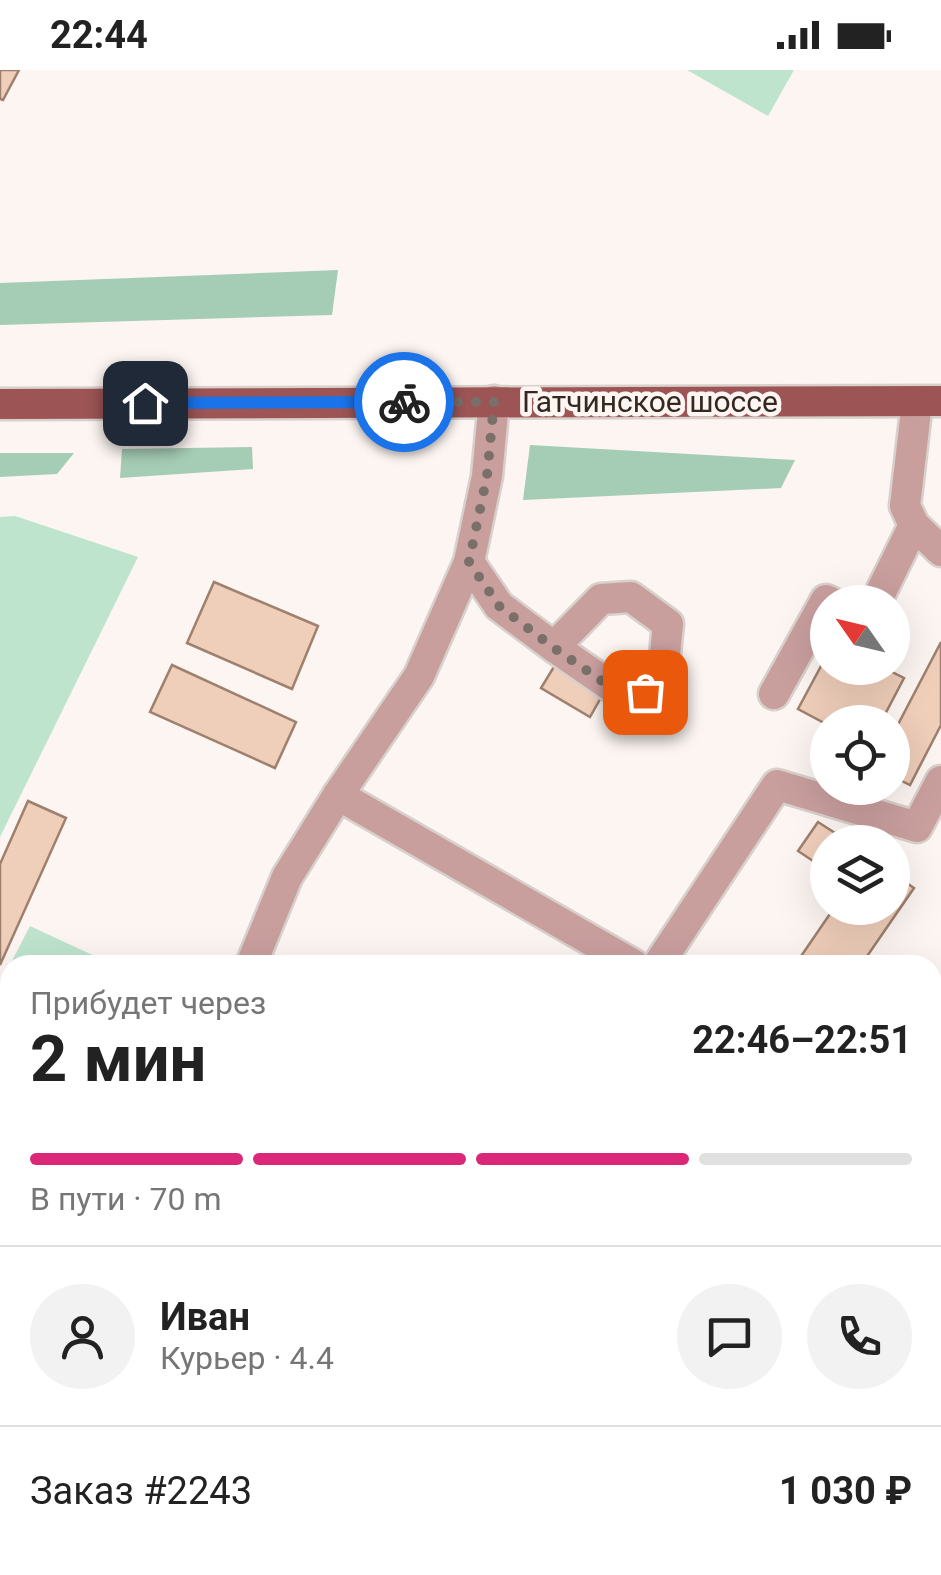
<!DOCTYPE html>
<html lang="ru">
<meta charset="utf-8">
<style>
:root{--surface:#fff;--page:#f2f2f2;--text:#222;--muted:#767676;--line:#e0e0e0;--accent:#db2777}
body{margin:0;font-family:Roboto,sans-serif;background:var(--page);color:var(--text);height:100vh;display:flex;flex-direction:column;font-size:38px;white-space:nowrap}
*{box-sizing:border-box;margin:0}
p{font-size:32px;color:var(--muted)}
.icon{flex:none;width:55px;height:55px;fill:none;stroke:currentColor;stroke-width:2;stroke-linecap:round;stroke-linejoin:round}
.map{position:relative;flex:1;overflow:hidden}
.sheet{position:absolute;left:0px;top:885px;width:942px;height:620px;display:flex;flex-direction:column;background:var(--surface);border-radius:30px 30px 0 0;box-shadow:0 10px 40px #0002}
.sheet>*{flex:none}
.needle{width:65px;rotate:304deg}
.controls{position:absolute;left:810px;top:515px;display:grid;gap:20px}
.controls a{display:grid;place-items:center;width:100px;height:100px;border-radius:50%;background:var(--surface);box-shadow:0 10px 40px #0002;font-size:50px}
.pin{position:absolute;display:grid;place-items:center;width:85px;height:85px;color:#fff;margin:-42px;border-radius:20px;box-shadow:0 5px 15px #0006}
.courier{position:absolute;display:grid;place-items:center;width:100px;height:100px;margin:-50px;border:8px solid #1a73e8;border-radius:50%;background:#fff;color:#222;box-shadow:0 2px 12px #0007}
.summary em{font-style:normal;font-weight:700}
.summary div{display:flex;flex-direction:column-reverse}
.summary{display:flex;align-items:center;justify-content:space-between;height:170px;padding:0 30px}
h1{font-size:65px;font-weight:700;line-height:75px}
.bar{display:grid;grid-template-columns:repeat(4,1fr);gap:15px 10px;align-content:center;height:120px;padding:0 30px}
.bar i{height:12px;border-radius:8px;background:var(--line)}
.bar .selected{background:var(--accent)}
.bar p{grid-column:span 4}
.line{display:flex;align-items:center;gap:25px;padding:0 30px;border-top:2px solid var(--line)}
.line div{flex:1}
.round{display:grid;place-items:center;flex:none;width:105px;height:105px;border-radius:52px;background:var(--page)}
.status{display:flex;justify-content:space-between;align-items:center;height:70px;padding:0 50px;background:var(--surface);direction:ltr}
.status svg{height:28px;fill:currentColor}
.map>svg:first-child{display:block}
.green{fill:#bee4ce}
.forest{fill:#a5ccb5}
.building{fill:#efceba;stroke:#9e806e;stroke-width:2.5}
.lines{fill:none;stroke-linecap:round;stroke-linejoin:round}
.minor-casing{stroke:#d8d0cb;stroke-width:35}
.major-casing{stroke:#d8d0cb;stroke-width:35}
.minor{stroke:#c99f9e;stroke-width:30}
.major{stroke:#9c5455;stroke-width:30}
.done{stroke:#7a7069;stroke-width:10;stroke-dasharray:0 18}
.route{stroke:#1a73e8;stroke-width:12}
.labels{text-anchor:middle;stroke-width:9;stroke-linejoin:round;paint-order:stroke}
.street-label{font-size:30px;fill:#342820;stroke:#fcf5f1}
</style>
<div class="status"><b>22:44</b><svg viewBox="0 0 49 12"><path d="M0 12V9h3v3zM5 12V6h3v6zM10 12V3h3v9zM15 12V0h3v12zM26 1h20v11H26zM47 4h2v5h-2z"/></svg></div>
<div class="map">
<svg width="941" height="1505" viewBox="0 0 941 1505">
<rect width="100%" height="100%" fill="#fcf5f1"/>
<!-- green -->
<g class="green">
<polygon points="687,0 794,0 768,46"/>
<polygon points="15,446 138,487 0,767 0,447"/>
<polygon points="30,856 114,895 10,895 10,1495 53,1495 34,1505 0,1505 0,914"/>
</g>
<!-- forest -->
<g class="forest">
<polygon points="338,200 332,245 0,255 0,213"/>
<polygon points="530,375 795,390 781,418 523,430"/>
<polygon points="252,377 253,399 120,408 122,379"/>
<polygon points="0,383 74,383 57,404 0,407"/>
</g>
<!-- building -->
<g class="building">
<polygon points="0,0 19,0 3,30 0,29"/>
<polygon points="214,512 318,556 292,619 187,573"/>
<polygon points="941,572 941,655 910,715 892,706 892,666"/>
<polygon points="828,583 828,598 884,598 904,608 881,652 828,655 798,639"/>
<polygon points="172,595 296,652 275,698 150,642"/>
<polygon points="555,595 603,624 590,647 541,618"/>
<polygon points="28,731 66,748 0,895 0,794"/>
<polygon points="818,752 849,772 828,772 828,801 798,781"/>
<polygon points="892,803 914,818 861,895 795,895 834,838 892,838"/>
</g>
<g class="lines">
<!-- minor casing -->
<g class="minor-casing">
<g id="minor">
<polyline points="917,332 905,436 914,455 941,481"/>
<polyline points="469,492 499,536 554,577 619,622 645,622 664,594 668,554 631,527 601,529 554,577"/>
<polyline points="876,532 914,455"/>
<polyline points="774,624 826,530 830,532"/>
<polyline points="338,725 634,895"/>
<polyline points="251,895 287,807 338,725 419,606 469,492 487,406 494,331"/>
<polyline points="658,895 777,715 917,757 941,711"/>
<polyline points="932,1019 941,1018"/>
<polyline points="617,1495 632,1505"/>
<polyline points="61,1505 79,1495"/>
<polyline points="527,1505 534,1495"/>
</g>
</g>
<!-- major casing -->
<g class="major-casing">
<polyline id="major" points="0,334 941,331"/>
</g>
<!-- minor -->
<use href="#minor" class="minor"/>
<!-- major -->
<use href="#major" class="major"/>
</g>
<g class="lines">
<!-- done -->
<polyline class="done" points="404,332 494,332 487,406 469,492 499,536 554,578 618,622 645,622"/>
<!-- route -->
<polyline class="route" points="145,333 404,332"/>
</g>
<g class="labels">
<!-- street labels -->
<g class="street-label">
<text x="650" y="342">Гатчинское шоссе</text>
</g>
</g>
</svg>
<div class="controls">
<a><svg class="needle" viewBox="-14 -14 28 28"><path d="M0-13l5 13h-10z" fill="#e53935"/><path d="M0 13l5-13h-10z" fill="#767676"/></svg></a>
<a><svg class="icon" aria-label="locate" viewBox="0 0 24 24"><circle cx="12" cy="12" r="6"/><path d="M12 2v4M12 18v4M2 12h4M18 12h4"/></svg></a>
<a><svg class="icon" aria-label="layers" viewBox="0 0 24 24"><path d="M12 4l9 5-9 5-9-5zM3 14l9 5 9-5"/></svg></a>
</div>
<div class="pin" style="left:645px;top:622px;background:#ea580c"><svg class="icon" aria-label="bag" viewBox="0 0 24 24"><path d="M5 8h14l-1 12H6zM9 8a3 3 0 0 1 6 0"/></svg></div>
<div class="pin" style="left:145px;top:333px;background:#1f2937"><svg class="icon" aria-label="home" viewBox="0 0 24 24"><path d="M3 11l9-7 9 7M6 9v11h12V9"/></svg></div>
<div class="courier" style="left:404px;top:332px"><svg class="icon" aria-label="bike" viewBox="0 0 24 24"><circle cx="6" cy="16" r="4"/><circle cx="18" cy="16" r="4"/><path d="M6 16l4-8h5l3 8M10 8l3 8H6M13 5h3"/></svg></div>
<section class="sheet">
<div class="summary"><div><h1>2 мин</h1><p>Прибудет через</p></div><em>22:46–22:51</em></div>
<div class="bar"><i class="selected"></i><i class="selected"></i><i class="selected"></i><i></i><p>В пути · 70 m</p></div>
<div class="line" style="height:180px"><a class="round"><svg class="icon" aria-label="person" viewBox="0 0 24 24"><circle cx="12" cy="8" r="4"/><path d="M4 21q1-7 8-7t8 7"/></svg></a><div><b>Иван</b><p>Курьер · 4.4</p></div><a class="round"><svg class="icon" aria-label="chat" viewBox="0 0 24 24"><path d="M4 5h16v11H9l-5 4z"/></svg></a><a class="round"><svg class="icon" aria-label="phone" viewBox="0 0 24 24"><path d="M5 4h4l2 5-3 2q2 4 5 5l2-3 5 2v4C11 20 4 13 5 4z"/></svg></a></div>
<div class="line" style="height:130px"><div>Заказ #2243</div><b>1 030 ₽</b></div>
</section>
</div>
